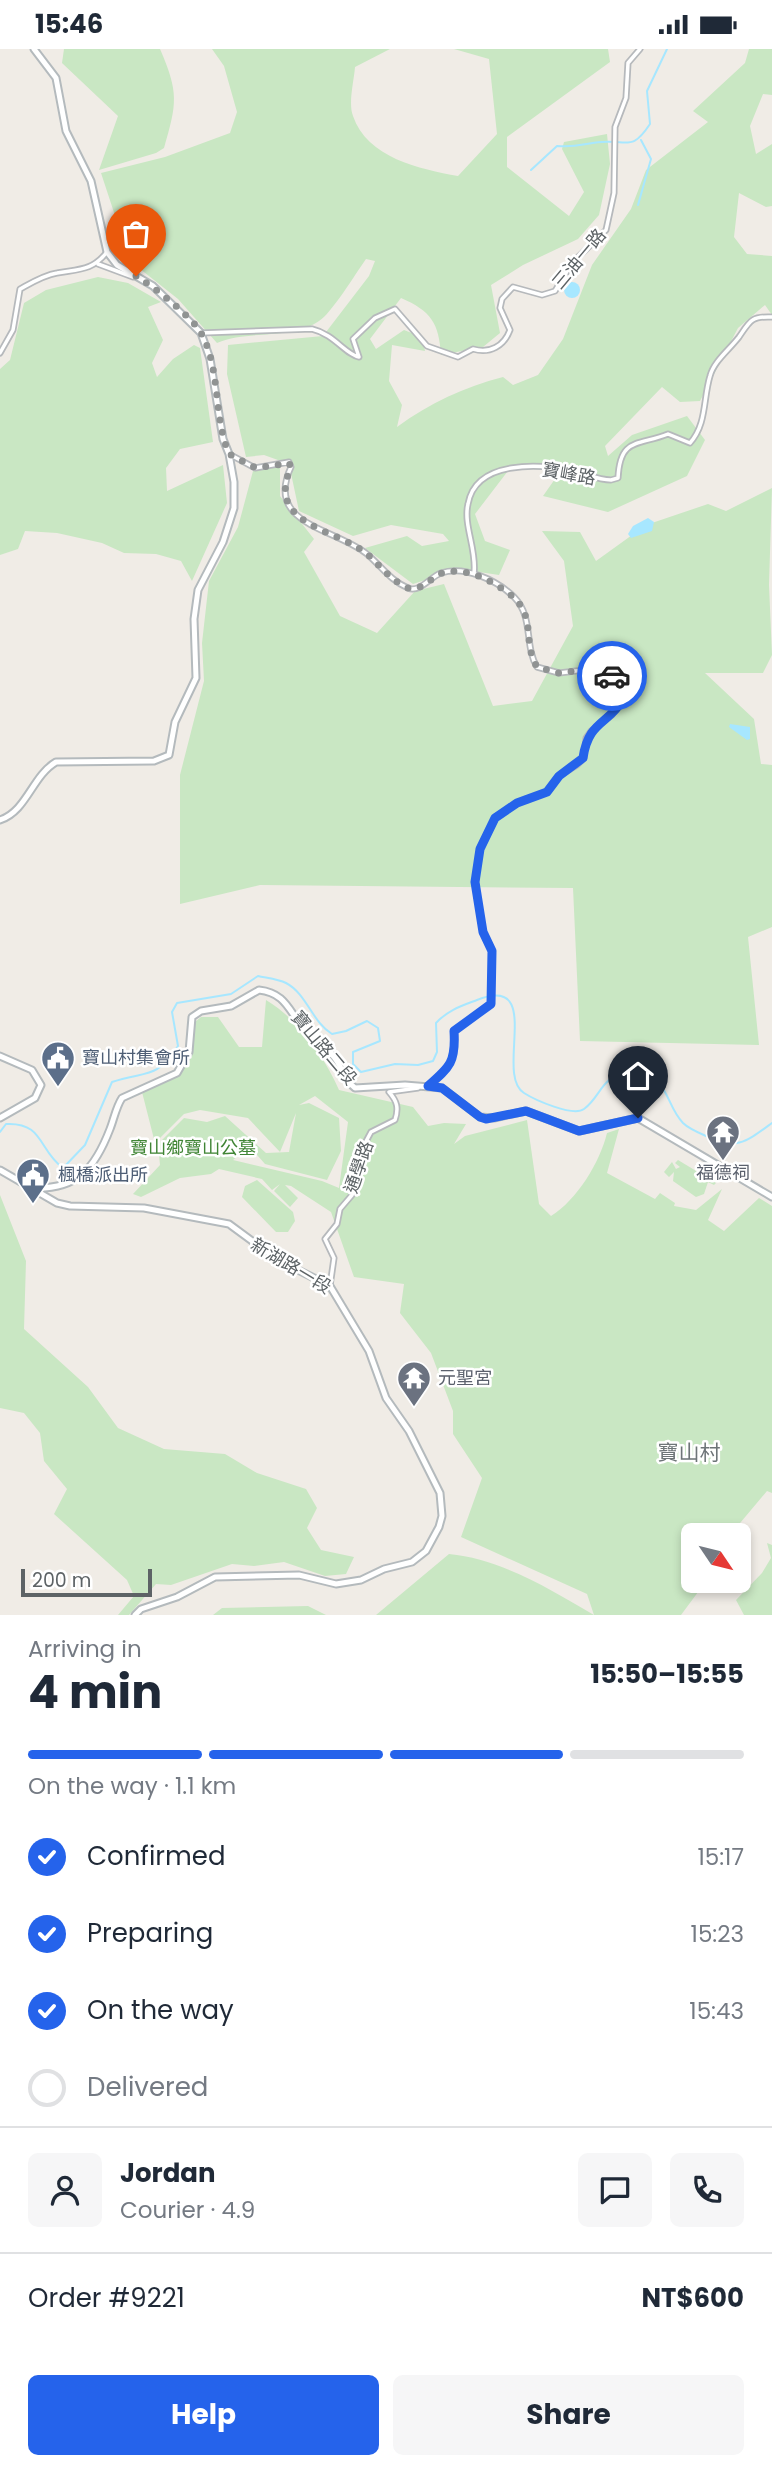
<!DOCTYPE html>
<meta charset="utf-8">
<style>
:root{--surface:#fff;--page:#f6f6f7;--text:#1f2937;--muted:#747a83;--line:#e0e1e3;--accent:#2563eb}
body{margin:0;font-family:Poppins,"Noto Sans TC",sans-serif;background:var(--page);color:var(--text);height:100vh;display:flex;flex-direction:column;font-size:26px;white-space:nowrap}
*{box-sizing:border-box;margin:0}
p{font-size:23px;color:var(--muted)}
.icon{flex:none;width:38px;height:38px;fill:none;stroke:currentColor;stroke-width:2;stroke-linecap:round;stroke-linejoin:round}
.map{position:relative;height:1566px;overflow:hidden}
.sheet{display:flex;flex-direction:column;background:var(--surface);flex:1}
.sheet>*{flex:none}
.needle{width:46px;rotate:125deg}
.buttons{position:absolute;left:681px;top:1474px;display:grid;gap:14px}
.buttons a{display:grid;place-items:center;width:70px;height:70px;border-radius:10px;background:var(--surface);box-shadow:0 4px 10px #0003;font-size:35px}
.scale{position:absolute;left:21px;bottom:18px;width:131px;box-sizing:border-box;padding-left:7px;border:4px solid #5d6366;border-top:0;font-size:19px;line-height:24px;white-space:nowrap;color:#5d6366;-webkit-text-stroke:5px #fff;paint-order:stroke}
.pin{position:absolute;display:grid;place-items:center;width:60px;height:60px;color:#fff;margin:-72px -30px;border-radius:50% 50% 50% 0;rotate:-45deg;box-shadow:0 0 7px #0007}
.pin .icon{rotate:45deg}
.courier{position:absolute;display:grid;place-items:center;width:70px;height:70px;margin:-35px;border:5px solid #2563eb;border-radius:50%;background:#fff;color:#222;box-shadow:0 2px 9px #0007}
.summary em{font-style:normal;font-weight:700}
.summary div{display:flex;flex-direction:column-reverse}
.summary{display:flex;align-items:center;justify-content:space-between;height:119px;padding:0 28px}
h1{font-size:46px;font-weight:700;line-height:52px}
.bar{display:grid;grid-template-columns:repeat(4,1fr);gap:10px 7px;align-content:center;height:84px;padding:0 28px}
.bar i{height:9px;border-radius:5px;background:var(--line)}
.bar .active{background:var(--accent)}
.bar p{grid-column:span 4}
.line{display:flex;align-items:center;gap:18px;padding:0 28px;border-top:2px solid var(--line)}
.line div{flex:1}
.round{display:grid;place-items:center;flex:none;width:74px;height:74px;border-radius:10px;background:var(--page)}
ol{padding:0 28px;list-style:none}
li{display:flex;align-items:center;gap:21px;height:77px}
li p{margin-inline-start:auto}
li .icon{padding:7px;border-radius:50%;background:var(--accent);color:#fff;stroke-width:4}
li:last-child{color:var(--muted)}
li i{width:38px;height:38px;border:4px solid var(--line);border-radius:50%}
.primary-button{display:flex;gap:14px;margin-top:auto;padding:14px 28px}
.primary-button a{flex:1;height:80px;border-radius:10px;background:var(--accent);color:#fff;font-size:28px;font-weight:700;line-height:80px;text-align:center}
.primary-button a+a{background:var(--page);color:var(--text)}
.status{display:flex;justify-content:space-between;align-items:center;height:49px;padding:0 35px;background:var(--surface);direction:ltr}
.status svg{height:19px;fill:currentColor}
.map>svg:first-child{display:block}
.green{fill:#c9e7c3;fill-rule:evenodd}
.water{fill:#a7e7ff}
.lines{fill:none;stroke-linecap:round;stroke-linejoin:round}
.stream{stroke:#a7e7ff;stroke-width:2}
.street-casing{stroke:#b6b9bc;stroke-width:7}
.secondary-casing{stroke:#b4babd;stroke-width:9}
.street{stroke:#fff;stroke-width:3.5}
.secondary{stroke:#fff;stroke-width:5}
.done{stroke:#909393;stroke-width:7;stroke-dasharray:0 12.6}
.route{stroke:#2563eb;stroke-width:9}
.labels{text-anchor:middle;stroke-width:5;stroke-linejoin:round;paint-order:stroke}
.street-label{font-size:18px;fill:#5d6366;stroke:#fff}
.service-label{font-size:18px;fill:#4e5e75;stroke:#fff;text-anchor:start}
.park-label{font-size:18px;fill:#408535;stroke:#fff}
.worship-label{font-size:18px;fill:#5b616d;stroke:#fff}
.quarter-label{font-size:21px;fill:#6e7578;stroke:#fff}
</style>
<div class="status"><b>15:46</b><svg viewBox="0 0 49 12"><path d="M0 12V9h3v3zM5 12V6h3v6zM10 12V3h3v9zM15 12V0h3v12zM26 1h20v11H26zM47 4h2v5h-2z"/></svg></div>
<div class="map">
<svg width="772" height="1566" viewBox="0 0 772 1566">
<rect width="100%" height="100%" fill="#f0ece6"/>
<!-- green -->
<g class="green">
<path d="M 64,0 L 160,0 C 179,44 177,54 164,99 L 156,104 L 99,121 L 118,67 L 62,14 Z"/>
<path d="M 212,0 L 390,0 L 355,18 C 354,32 348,54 353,67 C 367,109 420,120 458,127 L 497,85 L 489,10 L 454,0 L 608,0 L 610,13 L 507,88 L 507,118 L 569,167 L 584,143 L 562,100 L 564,93 L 607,85 L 610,115 L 599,166 L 578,190 L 523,216 L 491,236 L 500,284 L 483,298 L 441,306 C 439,274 431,262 401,249 L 370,290 L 376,300 L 404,281 L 422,288 L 425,302 L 392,296 L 389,332 L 402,356 L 397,378 C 430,354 464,338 503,328 L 513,336 L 538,326 L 563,290 L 592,216 L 631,160 L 646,121 L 708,73 L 693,62 L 745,14 L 749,0 L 772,0 L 772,46 L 763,45 L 750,77 L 756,105 L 772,95 L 772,157 L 766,158 L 739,144 L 734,188 L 747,205 L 772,207 L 772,266 L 765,256 L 738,279 L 700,352 L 680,353 L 662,338 L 605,397 L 608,407 L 632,386 L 687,367 L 705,391 L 687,427 L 608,463 L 543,447 L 562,420 L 511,418 L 475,465 L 485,492 L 510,501 L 499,526 L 459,520 L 413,535 L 365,499 L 407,487 L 422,497 L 449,492 L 443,485 L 391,476 L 353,487 L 299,462 L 289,415 L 264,406 L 246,408 L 227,325 L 228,296 L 323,287 L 369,227 L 375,212 L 366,210 C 356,224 331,265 319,272 C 290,292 249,280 217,294 L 178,250 L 130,212 L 101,124 L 165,108 L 230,84 L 237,63 L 224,17 Z"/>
<polygon points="98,228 128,234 161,253 148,258 163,291 152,314 157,328 173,310 194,296 200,299 213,393 180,400 166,419 167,442 223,416 227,454 192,532 181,512 156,505 124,504 102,494 57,484 25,482 18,500 0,506 0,320 10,311 24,254 46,241"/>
<polygon points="280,417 280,447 314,490 304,503 340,567 377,584 415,542 444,535 493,657 532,652 573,577 564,512 542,482 580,483 596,512 646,476 708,455 726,462 772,439 769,536 772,606 763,624 705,624 754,670 761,715 772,716 772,878 748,888 759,996 580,992 573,839 260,836 180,855 180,726 204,632 202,594 209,532 238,478 253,422"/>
<path d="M 266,951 C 299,971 324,1007 339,1041 L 413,1058 L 428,1077 L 444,1074 L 466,1075 L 454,1095 L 465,1087 L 527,1071 L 539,1155 L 551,1167 C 577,1151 600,1113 607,1084 L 619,1080 L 607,1124 L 655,1150 L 660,1144 L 675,1154 L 674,1157 L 696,1161 L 722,1140 L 708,1171 L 724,1182 L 759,1149 L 772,1157 L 772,1444 L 767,1442 L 730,1486 L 693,1486 L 693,1531 L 707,1531 L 681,1566 L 594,1566 L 587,1545 L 461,1488 L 482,1429 L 453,1385 L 453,1362 L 431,1304 L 400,1264 L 404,1235 L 354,1228 L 331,1163 L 291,1137 L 285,1136 L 298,1149 L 290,1158 L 274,1142 L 280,1135 L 272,1141 L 262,1130 L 219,1120 L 211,1125 L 180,1129 L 141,1148 L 133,1145 L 160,1116 L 158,1095 L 184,1069 L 207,1073 L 225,1067 L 266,1104 L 289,1103 L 296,1064 L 280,1103 L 248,1069 L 200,1061 L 184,1065 L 155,1094 L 142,1043 C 185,1028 191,1017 195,973 L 201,968 L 218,968 L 239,998 L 262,998 ZM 315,1047 L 348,1073 L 339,1139 L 322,1132 L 233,1111 L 250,1098 L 265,1115 L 327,1131 L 341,1102 L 339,1069 L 309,1054 L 299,1056 Z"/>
<polygon points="678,1111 716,1134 714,1136 708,1133 704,1145 696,1148 673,1132 674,1123 669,1128 664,1123 672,1113 676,1120 680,1118 675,1114"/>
<polygon points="257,1131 293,1163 295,1172 288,1183 276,1183 242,1148 245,1137"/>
<polygon points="0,1146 26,1212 24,1280 88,1338 118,1379 164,1400 225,1405 257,1424 306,1440 317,1459 307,1479 321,1501 354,1508 346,1525 325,1527 284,1513 254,1517 232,1515 171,1536 156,1535 129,1566 118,1566 134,1547 127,1531 54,1465 67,1440 44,1412 40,1384 24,1364 0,1359"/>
<polygon points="767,1494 772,1496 772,1566 744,1566 736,1551 762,1524 771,1509"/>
<path d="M 449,1505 C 501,1510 550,1540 594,1566 L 376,1566 Z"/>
<polygon points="308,1557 326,1566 213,1566 222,1559"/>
</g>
<!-- water -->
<g class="water">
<circle cx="572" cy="241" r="8"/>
<polygon points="648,469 654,473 652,482 631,489 628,485 633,477"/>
<polygon points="730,675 750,678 750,690 747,691 729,678"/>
</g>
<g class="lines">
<!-- stream -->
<g class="stream">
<path d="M 531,121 L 557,97 C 578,99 584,94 602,93 C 629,91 632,102 650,75 L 647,42 L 667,0"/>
<polyline points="638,156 651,110 641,91"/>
<path d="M 0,1083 L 6,1075 C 44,1073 38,1101 63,1119 L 85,1096 L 112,1033 C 147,1021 155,1032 178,997 L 172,963 L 177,954 L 231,945 L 258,927 C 267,929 278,930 286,934 C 307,945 312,973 332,985 L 346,982 L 367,972 L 378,979 L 380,992 L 353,1003 L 353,1015 L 361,1023 L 395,1015 L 418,1016 L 433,1012 L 437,1003 L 436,974 C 448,961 461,957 477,951 C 545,924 494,1026 524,1044 C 535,1051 573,1068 584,1060 C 603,1046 601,1023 633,1025 C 670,1026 664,1054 683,1074 C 688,1079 699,1084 706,1087 C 736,1102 746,1093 772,1074"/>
</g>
<!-- street casing -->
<g class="street-casing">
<g id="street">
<polyline points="98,215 133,228"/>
<path d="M 201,284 L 312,280 C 334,285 346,306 359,308 L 353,290 L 375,269 L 395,260 L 427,297 L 458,308 L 473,300 C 490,305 504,297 510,281 L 500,259 L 502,250 L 513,238 L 542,246 L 555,242 L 572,214 L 606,181 L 614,144 L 615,78 L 626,49 L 628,14 L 640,0"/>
<path d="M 0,304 L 13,281 L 20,240 C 31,234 44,226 57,224 C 79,220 92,222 107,203"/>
<path d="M 229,405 L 255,419 L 289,413 L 291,418 C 264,476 335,479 367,505 C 381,517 391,532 408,539 C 420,544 430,528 441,524 C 464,516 497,531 514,548 C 534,568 524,597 537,618 L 559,624 L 584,621 L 615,628 L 626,643 L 612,666 L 591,682 L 586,689 L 584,709 L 577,716 L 559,727 L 547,743 L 517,754 L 495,769 L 480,800 L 475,833 L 483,883 L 492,902 L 491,955 L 454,982 C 456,1013 450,1017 429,1037"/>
<path d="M 474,524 C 477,501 463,476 468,455 C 476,410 541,415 574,422 C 587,425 598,431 611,431 L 618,429 C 620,388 638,397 668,385 L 690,394 C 707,375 703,350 710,327 C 714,312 729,301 739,288 C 750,272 751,267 772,268"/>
<path d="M 330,1237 L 334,1209 L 325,1190 L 337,1175 L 340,1160 L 352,1146 L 358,1131 L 363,1098 L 371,1083 L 395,1071 C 399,1059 397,1052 389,1043 L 418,1039"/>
</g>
</g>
<!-- secondary casing -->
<g class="secondary-casing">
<g id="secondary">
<path d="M 0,771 C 27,762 32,727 56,713 L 154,712 L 169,706 L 175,673 L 196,629 L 194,570 L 198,541 L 223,493 L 234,459 L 234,433 L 229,405 L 223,390 L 210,310 L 201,284 L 153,237 L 117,216 L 107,203 L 91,132 L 66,82 L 56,29 L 34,0"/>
<polyline points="0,1007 32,1021 41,1036 35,1049 0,1069"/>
<polyline points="0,1121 57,1154 70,1157 144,1159 229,1175 278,1211 330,1237 369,1302 386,1349 409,1382 440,1444 442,1467 439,1478 426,1502 412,1513 384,1520 361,1531 336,1535 299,1526 215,1528 177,1548 141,1560 135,1566"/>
<path d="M 35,1139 C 78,1140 95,1119 110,1080 C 114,1070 116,1058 122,1049 L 177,1024 L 189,1003 L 192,968 L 201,962 L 231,957 L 259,941 C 287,944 289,964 306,982 C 315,991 326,997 334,1008 C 342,1018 345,1032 355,1039 L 405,1036 L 442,1039 L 480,1068 L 494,1069 L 526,1062 L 579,1082 L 638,1069 L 772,1148"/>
</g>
</g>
<!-- street -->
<use href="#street" class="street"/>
<!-- secondary -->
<use href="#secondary" class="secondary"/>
</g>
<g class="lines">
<!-- done -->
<path class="done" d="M 136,227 C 152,236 193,269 201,284 C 221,320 213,367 229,405 L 256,419 L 289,414 L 291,418 C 265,476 335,479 367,505 C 381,517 391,532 408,539 C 421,544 433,525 446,523 C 467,520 484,528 501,539 C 541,563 520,589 537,618 L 559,624 L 584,621 L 612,627"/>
<!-- route -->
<path class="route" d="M 612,627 L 626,643 C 612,677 589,668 583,709 L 559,727 L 547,743 L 517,754 L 495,769 L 480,800 L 475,833 L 483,883 L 492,902 L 491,955 L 454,982 C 456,1013 450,1018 428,1037 L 442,1039 L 480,1068 L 486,1070 L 526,1062 L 579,1082 L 638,1069"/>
</g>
<!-- icons -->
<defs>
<g id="civic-pin" transform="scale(1.75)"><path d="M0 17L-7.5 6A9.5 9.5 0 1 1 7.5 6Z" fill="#5c6f8a" stroke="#fff"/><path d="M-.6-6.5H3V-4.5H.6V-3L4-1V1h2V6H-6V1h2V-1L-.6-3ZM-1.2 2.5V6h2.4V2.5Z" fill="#fff"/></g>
<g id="temple-pin" transform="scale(1.75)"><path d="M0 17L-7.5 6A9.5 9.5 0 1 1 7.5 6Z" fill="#6b7280" stroke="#fff"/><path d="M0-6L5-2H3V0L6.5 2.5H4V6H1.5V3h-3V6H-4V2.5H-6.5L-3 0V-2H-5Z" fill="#fff"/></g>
</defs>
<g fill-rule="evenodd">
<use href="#civic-pin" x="58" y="1009"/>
<use href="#temple-pin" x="723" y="1083"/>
<use href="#civic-pin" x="33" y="1126"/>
<use href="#temple-pin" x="414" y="1329"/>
</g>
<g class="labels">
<!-- street labels -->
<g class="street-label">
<text transform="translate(579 210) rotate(-50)" y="6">三油一路</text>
<text transform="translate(569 425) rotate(10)" y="6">寶峰路</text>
<text transform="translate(324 999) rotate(50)" y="6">寶山路二段</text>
<text transform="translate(359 1118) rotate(-71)" y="6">通學路</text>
<text transform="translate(291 1217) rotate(31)" y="6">新湖路一段</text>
</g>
<!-- service labels -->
<g class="service-label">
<text x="82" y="1015">寶山村集會所</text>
<text x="58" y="1132">楓橋派出所</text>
</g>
<!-- park labels -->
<g class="park-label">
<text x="193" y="1105">寶山鄉寶山公墓</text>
</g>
<!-- worship labels -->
<g class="worship-label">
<text x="723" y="1130">福德祠</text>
<text x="438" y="1335" text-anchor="start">元聖宮</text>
</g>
<!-- quarter labels -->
<g class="quarter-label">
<text x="689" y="1411">寶山村</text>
</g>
</g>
</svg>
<div class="buttons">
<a><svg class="needle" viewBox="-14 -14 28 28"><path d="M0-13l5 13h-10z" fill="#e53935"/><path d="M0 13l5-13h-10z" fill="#747a83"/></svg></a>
</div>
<div class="scale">200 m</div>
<div class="pin" style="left:136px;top:227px;background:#ea580c"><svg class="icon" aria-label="bag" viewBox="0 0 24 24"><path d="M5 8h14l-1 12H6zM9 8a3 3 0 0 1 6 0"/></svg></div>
<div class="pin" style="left:638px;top:1069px;background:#1f2937"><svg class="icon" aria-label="home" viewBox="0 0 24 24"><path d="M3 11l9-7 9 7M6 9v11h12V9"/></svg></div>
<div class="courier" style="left:612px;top:627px"><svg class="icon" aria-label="car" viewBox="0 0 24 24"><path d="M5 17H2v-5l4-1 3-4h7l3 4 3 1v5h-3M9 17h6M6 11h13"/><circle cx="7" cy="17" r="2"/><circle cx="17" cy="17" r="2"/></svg></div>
</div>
<section class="sheet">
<div class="summary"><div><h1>4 min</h1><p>Arriving in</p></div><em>15:50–15:55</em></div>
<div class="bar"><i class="active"></i><i class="active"></i><i class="active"></i><i></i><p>On the way · 1.1 km</p></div>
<ol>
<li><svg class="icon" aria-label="check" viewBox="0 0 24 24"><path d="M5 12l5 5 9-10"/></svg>Confirmed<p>15:17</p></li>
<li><svg class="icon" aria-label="check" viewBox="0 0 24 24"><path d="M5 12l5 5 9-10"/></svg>Preparing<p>15:23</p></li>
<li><svg class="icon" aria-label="check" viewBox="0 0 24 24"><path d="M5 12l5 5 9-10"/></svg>On the way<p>15:43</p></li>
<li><i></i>Delivered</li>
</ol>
<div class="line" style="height:126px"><a class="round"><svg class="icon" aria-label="person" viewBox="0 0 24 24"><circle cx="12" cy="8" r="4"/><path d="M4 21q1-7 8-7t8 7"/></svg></a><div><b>Jordan</b><p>Courier · 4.9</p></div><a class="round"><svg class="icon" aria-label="chat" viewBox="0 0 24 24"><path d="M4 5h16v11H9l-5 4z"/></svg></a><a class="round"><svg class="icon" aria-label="phone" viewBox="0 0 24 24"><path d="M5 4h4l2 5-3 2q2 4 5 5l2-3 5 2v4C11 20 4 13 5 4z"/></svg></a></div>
<div class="line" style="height:91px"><div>Order #9221</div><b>NT$600</b></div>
<div class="primary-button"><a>Help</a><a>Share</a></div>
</section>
